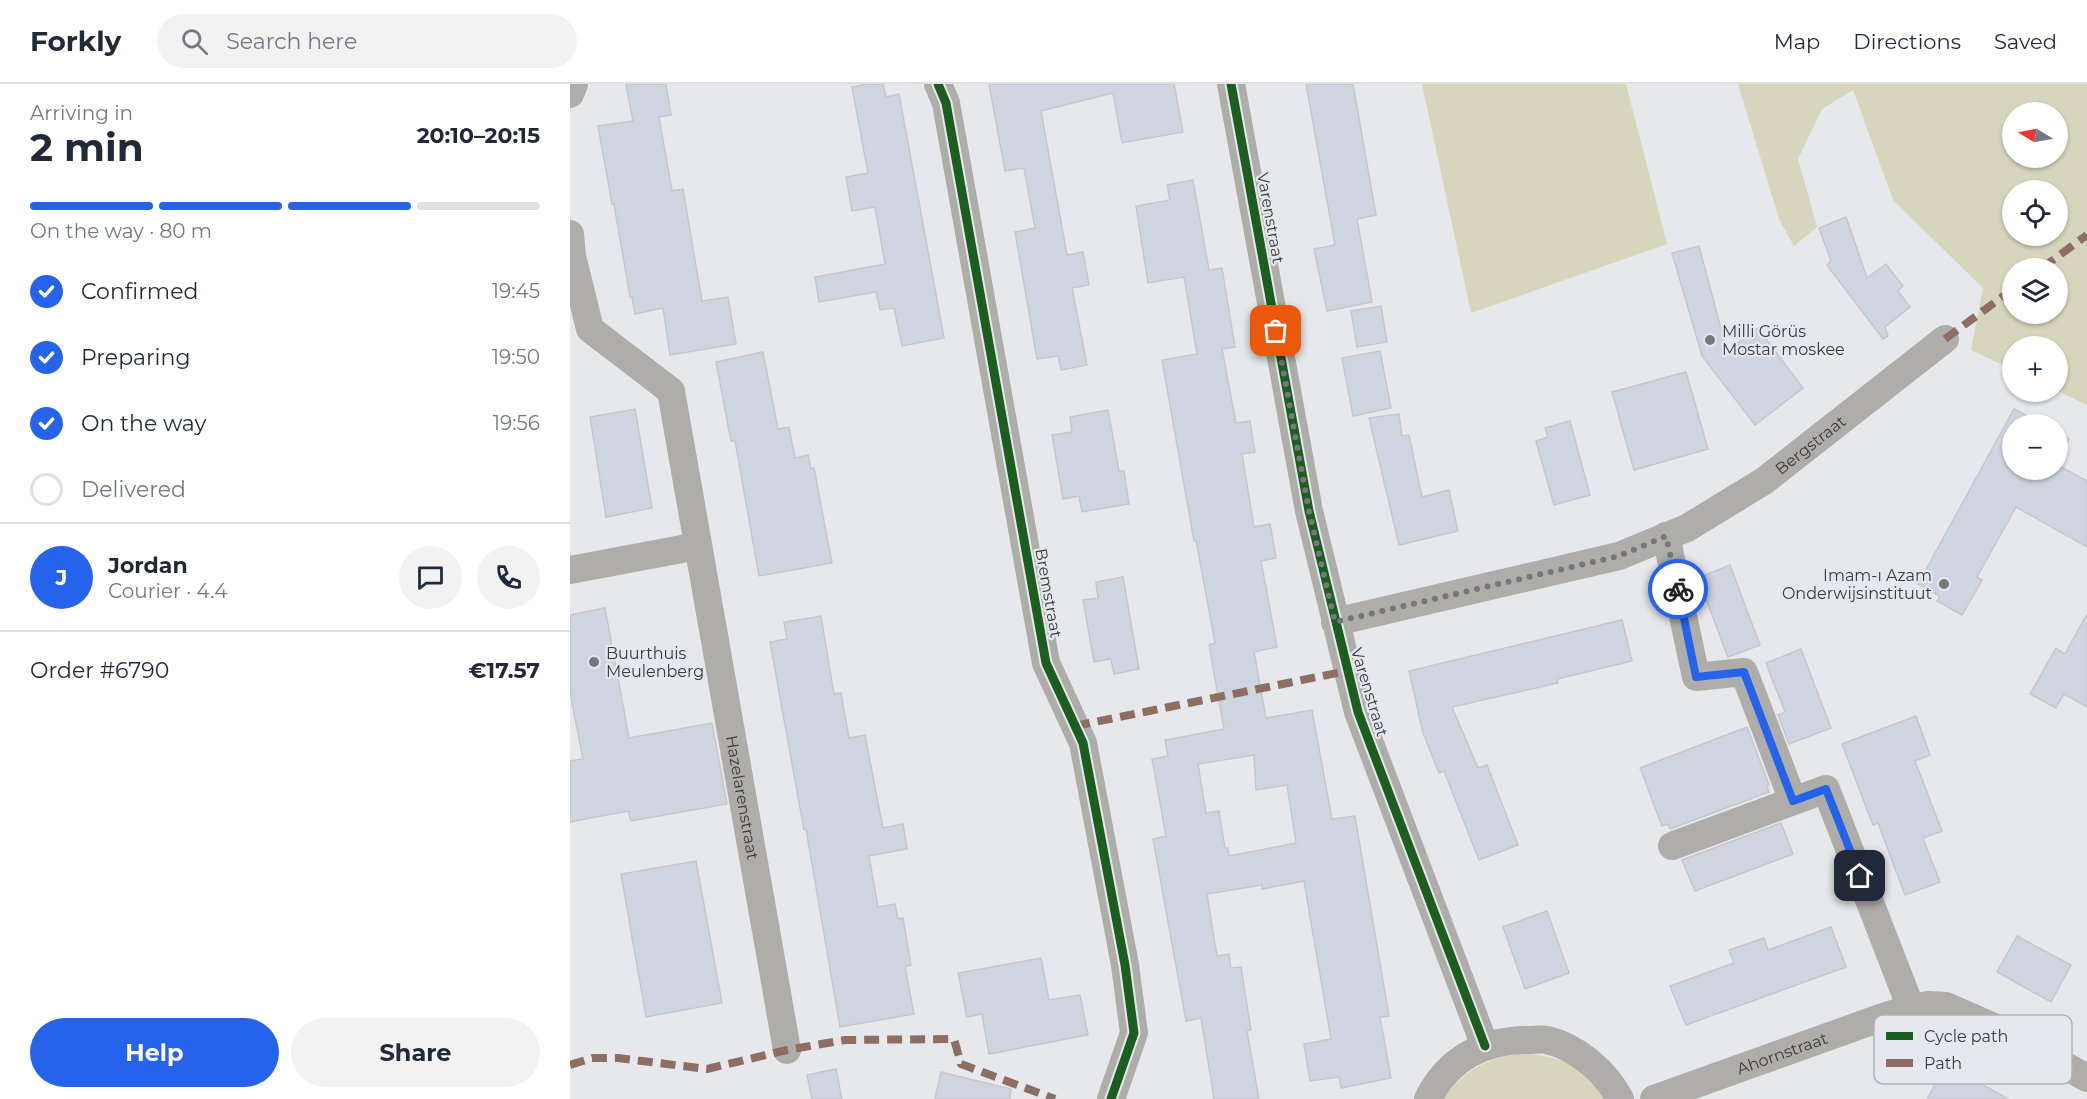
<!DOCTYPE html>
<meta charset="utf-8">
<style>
:root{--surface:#fff;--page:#f2f2f3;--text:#1f2937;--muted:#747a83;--line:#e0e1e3;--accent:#2563eb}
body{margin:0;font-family:Montserrat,sans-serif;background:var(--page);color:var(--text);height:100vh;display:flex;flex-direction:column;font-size:22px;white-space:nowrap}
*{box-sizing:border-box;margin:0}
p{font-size:20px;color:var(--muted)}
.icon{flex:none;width:33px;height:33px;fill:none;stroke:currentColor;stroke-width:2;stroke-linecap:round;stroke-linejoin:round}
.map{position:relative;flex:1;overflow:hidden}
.side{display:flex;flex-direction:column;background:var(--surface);width:570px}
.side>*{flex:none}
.needle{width:39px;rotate:280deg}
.tools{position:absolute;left:1432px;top:18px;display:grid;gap:12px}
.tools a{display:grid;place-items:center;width:66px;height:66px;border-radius:50%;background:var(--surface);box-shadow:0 2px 4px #0004;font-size:30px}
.pin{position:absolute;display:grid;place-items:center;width:51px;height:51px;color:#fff;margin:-26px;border-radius:12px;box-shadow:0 3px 9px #0006}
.courier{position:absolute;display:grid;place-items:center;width:60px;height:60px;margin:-30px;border:4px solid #2563eb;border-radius:50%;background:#fff;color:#222;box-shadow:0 2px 8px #0007}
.headline em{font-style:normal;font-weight:700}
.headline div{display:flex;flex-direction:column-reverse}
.headline{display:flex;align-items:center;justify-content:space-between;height:102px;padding:0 30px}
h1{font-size:39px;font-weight:700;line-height:45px}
.bar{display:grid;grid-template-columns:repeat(4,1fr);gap:9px 6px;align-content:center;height:72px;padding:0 30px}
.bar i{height:8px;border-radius:4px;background:var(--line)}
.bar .current{background:var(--accent)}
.bar p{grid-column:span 4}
.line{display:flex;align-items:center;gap:15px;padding:0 30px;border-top:2px solid var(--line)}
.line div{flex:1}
.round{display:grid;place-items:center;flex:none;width:63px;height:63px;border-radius:32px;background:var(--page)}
ol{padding:0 30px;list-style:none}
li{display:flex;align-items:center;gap:18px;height:66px}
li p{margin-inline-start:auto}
li .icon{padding:6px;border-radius:50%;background:var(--accent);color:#fff;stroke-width:4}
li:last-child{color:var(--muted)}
li i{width:33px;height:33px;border:3px solid var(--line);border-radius:50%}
.action{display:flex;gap:12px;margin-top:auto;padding:12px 30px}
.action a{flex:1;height:69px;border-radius:36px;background:var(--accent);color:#fff;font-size:24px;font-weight:700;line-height:69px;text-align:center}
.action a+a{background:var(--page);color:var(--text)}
header{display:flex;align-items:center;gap:36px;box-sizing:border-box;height:84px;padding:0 30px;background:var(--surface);border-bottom:2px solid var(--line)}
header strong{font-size:28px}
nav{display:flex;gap:33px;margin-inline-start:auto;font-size:21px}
.search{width:420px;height:54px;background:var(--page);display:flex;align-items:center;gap:15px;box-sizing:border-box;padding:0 21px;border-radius:33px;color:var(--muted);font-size:22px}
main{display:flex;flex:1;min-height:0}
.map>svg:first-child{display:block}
.green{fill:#d7d6bc;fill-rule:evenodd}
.building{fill:#ced5e0;stroke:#c6c7c9;stroke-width:1.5;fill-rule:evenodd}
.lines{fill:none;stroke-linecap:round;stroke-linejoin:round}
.minor{stroke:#aeadaa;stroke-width:28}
.quiet{stroke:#8d6e63;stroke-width:8;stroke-dasharray:15 8;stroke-linecap:butt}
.cycleway-casing{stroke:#e5e8ec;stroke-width:13}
.cycleway{stroke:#1b5e20;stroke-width:9}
.done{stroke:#767779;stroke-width:6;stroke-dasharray:0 10.8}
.route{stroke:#2563eb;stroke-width:8}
.poi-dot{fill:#767779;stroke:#e5e8ec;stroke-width:2}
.labels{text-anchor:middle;stroke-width:4.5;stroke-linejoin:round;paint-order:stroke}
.street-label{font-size:16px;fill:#393a3b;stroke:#e5e8ec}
.poi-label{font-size:16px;fill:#393a3b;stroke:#e5e8ec;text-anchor:start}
.key{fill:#e5e8ec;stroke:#b1b4b7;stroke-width:1.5}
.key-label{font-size:16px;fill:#393a3b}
</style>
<header>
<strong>Forkly</strong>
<div class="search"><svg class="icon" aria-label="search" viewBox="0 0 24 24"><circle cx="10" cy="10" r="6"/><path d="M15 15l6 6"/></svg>Search here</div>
<nav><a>Map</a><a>Directions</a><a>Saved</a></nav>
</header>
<main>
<section class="side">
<div class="headline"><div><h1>2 min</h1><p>Arriving in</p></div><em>20:10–20:15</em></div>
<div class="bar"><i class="current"></i><i class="current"></i><i class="current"></i><i></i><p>On the way · 80 m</p></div>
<ol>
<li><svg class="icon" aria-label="check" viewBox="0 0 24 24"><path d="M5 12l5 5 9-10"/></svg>Confirmed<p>19:45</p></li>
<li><svg class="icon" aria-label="check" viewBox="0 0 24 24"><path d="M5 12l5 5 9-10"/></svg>Preparing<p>19:50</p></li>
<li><svg class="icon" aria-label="check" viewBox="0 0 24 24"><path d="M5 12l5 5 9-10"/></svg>On the way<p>19:56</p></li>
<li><i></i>Delivered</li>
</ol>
<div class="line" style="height:108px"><b class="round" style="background:var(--accent);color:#fff">J</b><div><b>Jordan</b><p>Courier · 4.4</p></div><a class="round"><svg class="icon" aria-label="chat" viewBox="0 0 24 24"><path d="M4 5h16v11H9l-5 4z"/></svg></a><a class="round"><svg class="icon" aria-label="phone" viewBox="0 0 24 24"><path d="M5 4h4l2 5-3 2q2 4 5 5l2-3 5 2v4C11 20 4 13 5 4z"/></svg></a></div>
<div class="line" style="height:78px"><div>Order #6790</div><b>€17.57</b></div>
<div class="action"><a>Help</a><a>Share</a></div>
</section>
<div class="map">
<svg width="1517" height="1015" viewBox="0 0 1517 1015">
<rect width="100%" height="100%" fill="#e6e8eb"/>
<!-- green -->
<g class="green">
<polygon points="852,0 1056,0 1097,160 901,229"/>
<path d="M 1168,0 L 1517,0 L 1517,321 L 1488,307 L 1488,262 L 1443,262 L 1443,286 L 1401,266 L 1413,204 L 1323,116 L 1283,6 L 1252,25 L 1228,75 L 1247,143 L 1224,162 L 1209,135 ZM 1488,28 L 1488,74 L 1443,74 L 1443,28 ZM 1443,106 L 1488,106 L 1488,152 L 1443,152 ZM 1443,184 L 1488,184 L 1488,230 L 1443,230 Z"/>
<path d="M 951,969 C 996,973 1008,981 1036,1015 L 872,1015 C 896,986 914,975 951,969 Z"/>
</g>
<!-- building -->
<g class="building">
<polygon points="56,0 96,0 101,31 89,33 102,107 113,105 132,217 158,213 166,260 100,271 93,224 65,230 62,213 60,213 44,120 42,120 28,42 63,37"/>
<polygon points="296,0 313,0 316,13 329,10 374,254 332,262 324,224 310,226 306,208 249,218 245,193 315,180 305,123 282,127 276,93 298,89 282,3"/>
<polygon points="419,0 604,0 613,48 552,59 543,9 471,27 497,171 513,168 519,201 502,204 517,281 491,286 488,272 467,275 445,148 465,144 454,84 435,87"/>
<polygon points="736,0 783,0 806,131 787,135 802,218 757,227 744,165 765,161"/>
<path d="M 623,96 L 639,186 L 652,184 L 665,263 L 652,265 L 666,339 L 680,337 L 685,368 L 672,370 L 684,443 L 700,440 L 706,474 L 691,477 L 707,563 L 684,568 L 696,634 L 742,626 L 762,735 L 785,732 L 819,932 L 810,933 L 821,994 L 771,1004 L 769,993 L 740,997 L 734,960 L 761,955 L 734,797 L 692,805 L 692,801 L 637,810 L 647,872 L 659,870 L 661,884 L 671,883 L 681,946 L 677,947 L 689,1015 L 644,1015 L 631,934 L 616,937 L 583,755 L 596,752 L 582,675 L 598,672 L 595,656 L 654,645 L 639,561 L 645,559 L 626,456 L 624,457 L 592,276 L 627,270 L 614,193 L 578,199 L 566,122 L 600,116 L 597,101 ZM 684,671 L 686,706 L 717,701 L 726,759 L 659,772 L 658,764 L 655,764 L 649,727 L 636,729 L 628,680 Z"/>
<polygon points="1276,133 1297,194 1316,180 1333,202 1328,207 1340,223 1315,243 1318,252 1313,255 1257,181 1261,177 1249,144"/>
<polygon points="1129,162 1157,267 1188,244 1233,304 1185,341 1132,272 1102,169"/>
<polygon points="811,222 817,258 787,263 781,227"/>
<polygon points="810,267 821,324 783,332 772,274"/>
<polygon points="193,268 208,345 219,343 225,374 238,371 241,385 244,384 262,479 189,492 165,357 161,357 146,278"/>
<polygon points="1116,288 1138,365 1064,386 1042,308"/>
<polygon points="65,325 82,424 36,433 20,333"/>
<polygon points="1444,325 1473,340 1443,340 1443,386 1488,386 1488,381 1517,397 1517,463 1446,423 1407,493 1412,496 1392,531 1367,517 1370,512 1348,500"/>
<polygon points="538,326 549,387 554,387 559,420 512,428 509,412 493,415 482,351 502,348 500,333"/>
<polygon points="829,330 832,352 839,351 852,413 879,406 888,447 829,461 799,334"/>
<polygon points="1000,337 1020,411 984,421 966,357 978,353 975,344"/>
<polygon points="1488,349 1499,355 1488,375"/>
<polygon points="1160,481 1190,561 1158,573 1128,494"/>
<polygon points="553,493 569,585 544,590 541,575 524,578 513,516 528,514 526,498"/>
<polygon points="35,524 59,654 142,639 157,720 61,737 58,727 0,738 0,677 13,675 0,608 0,531"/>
<polygon points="1517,530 1517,623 1494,610 1486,624 1460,610 1486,564 1495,570"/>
<polygon points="251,532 264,610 271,609 279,654 295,651 313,744 333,740 337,765 299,772 308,823 325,820 328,835 333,834 341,881 335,883 344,930 270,943 236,745 234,746 200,558 217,555 214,538"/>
<polygon points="1052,536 1062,577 987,595 988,599 882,623 908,684 917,681 948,761 909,776 874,687 869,689 853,649 839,587"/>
<polygon points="1231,565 1261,644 1219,660 1208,631 1215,628 1196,579"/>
<polygon points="1346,632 1360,671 1345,677 1372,747 1353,754 1370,798 1335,811 1308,739 1303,741 1272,660"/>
<polygon points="1177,643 1199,701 1197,702 1199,708 1100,745 1098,740 1092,742 1070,684"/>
<polygon points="1211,739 1223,770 1125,807 1112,776"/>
<polygon points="126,777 152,919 76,933 51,790"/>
<polygon points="977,827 999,889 955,905 933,843"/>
<polygon points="1261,843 1276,883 1116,941 1100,902 1164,879 1159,866 1194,854 1198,866"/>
<polygon points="1447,852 1501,881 1481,918 1427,888"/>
<polygon points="471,874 479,916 510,911 518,951 419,970 412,930 397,933 388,889"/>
<polygon points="1376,980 1438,1015 1357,1015"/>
<polygon points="266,985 272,1015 242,1015 237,991"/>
<polygon points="371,988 441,1005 440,1015 365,1015"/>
</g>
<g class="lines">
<!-- minor -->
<g class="minor">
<polyline points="368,0 376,19 476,579 513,659 555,881 564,949 541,1015"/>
<polyline points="661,0 739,427 788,628 915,962"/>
<polyline points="0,10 4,0"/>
<path id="s1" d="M 0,150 L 2,172 L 20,245 L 101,307 L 217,966"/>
<polyline points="1096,452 1126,593 1174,588 1223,717"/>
<polyline points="0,486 128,462"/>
<path id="s2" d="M 765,538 L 1049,472 L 1117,444 L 1194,397 L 1375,255"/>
<polyline points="1102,762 1256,705 1341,924"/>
<path d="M 858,1015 C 878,975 914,956 958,956 C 964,956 971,955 977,956 C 1007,963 1036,988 1050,1015"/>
<path id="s3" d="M 1084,1015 L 1313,933 L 1341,924 L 1358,921 L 1376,922 L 1431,946 L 1517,994"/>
</g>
<!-- quiet -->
<g class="quiet">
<polyline points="1472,184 1517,151"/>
<polyline points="1375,255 1443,205"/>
<polyline points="505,642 777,587"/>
<polyline points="0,981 22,974 48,974 137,985 217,966 275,956 384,955 391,980 485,1015"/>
</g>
<!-- cycleway casing -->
<g class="cycleway-casing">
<g id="cycleway">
<polyline points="368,0 376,19 476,579 513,659 555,881 564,949 541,1015"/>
<polyline points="661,0 739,427 788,628 915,962"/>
</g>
</g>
<!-- cycleway -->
<use href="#cycleway" class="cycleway"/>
</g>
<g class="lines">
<!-- done -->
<polyline class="done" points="706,247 739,427 765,538 1049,472 1096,452 1108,505"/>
<!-- route -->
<polyline class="route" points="1108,505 1126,593 1174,588 1223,717 1256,705 1290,792"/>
</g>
<!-- markers -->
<g class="poi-dot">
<circle cx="1140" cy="256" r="6"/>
<circle cx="1374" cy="500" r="6"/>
<circle cx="24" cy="578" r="6"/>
</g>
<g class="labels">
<!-- street labels -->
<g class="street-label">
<text transform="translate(701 134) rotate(80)" y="6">Varenstraat</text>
<text dy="6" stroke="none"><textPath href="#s2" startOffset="514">Bergstraat</textPath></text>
<text transform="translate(479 509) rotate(80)" y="6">Bremstraat</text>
<text transform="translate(800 608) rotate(73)" y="6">Varenstraat</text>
<text dy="6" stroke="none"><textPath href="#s1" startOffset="612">Hazelarenstraat</textPath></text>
<text dy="6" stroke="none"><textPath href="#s3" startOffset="136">Ahornstraat</textPath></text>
</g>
<!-- poi labels -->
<g class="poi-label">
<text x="1152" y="253">Milli Görüs<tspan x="1152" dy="18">Mostar moskee</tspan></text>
<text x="1362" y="497" text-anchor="end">Imam-ı Azam<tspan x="1362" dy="18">Onderwijsinstituut</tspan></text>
<text x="36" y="575">Buurthuis<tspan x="36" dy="18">Meulenberg</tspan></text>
</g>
</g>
<!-- legend -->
<rect x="1304" y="931" width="198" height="69" rx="9" class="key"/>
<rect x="1316" y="948" width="27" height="8" fill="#1b5e20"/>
<rect x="1316" y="975" width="27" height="8" fill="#8d6e63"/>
<g class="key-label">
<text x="1354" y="958">Cycle path</text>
<text x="1354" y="985">Path</text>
</g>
</svg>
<div class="tools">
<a><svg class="needle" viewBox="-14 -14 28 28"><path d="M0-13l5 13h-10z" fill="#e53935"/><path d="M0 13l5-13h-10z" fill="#747a83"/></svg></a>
<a><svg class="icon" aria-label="locate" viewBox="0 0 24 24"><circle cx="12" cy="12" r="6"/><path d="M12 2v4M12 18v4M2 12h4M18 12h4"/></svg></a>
<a><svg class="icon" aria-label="layers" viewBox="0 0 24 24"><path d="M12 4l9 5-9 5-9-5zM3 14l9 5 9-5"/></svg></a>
<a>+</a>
<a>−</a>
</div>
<div class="pin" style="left:706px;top:247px;background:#ea580c"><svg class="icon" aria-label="bag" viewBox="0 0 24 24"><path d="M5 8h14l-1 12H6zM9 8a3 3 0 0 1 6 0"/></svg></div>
<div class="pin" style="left:1290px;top:792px;background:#1f2937"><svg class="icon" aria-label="home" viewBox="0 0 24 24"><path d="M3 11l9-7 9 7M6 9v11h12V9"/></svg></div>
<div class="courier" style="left:1108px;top:505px"><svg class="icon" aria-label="bike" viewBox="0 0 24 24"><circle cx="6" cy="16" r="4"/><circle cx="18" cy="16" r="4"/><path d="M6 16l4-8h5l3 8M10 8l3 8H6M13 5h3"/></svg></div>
</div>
</main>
